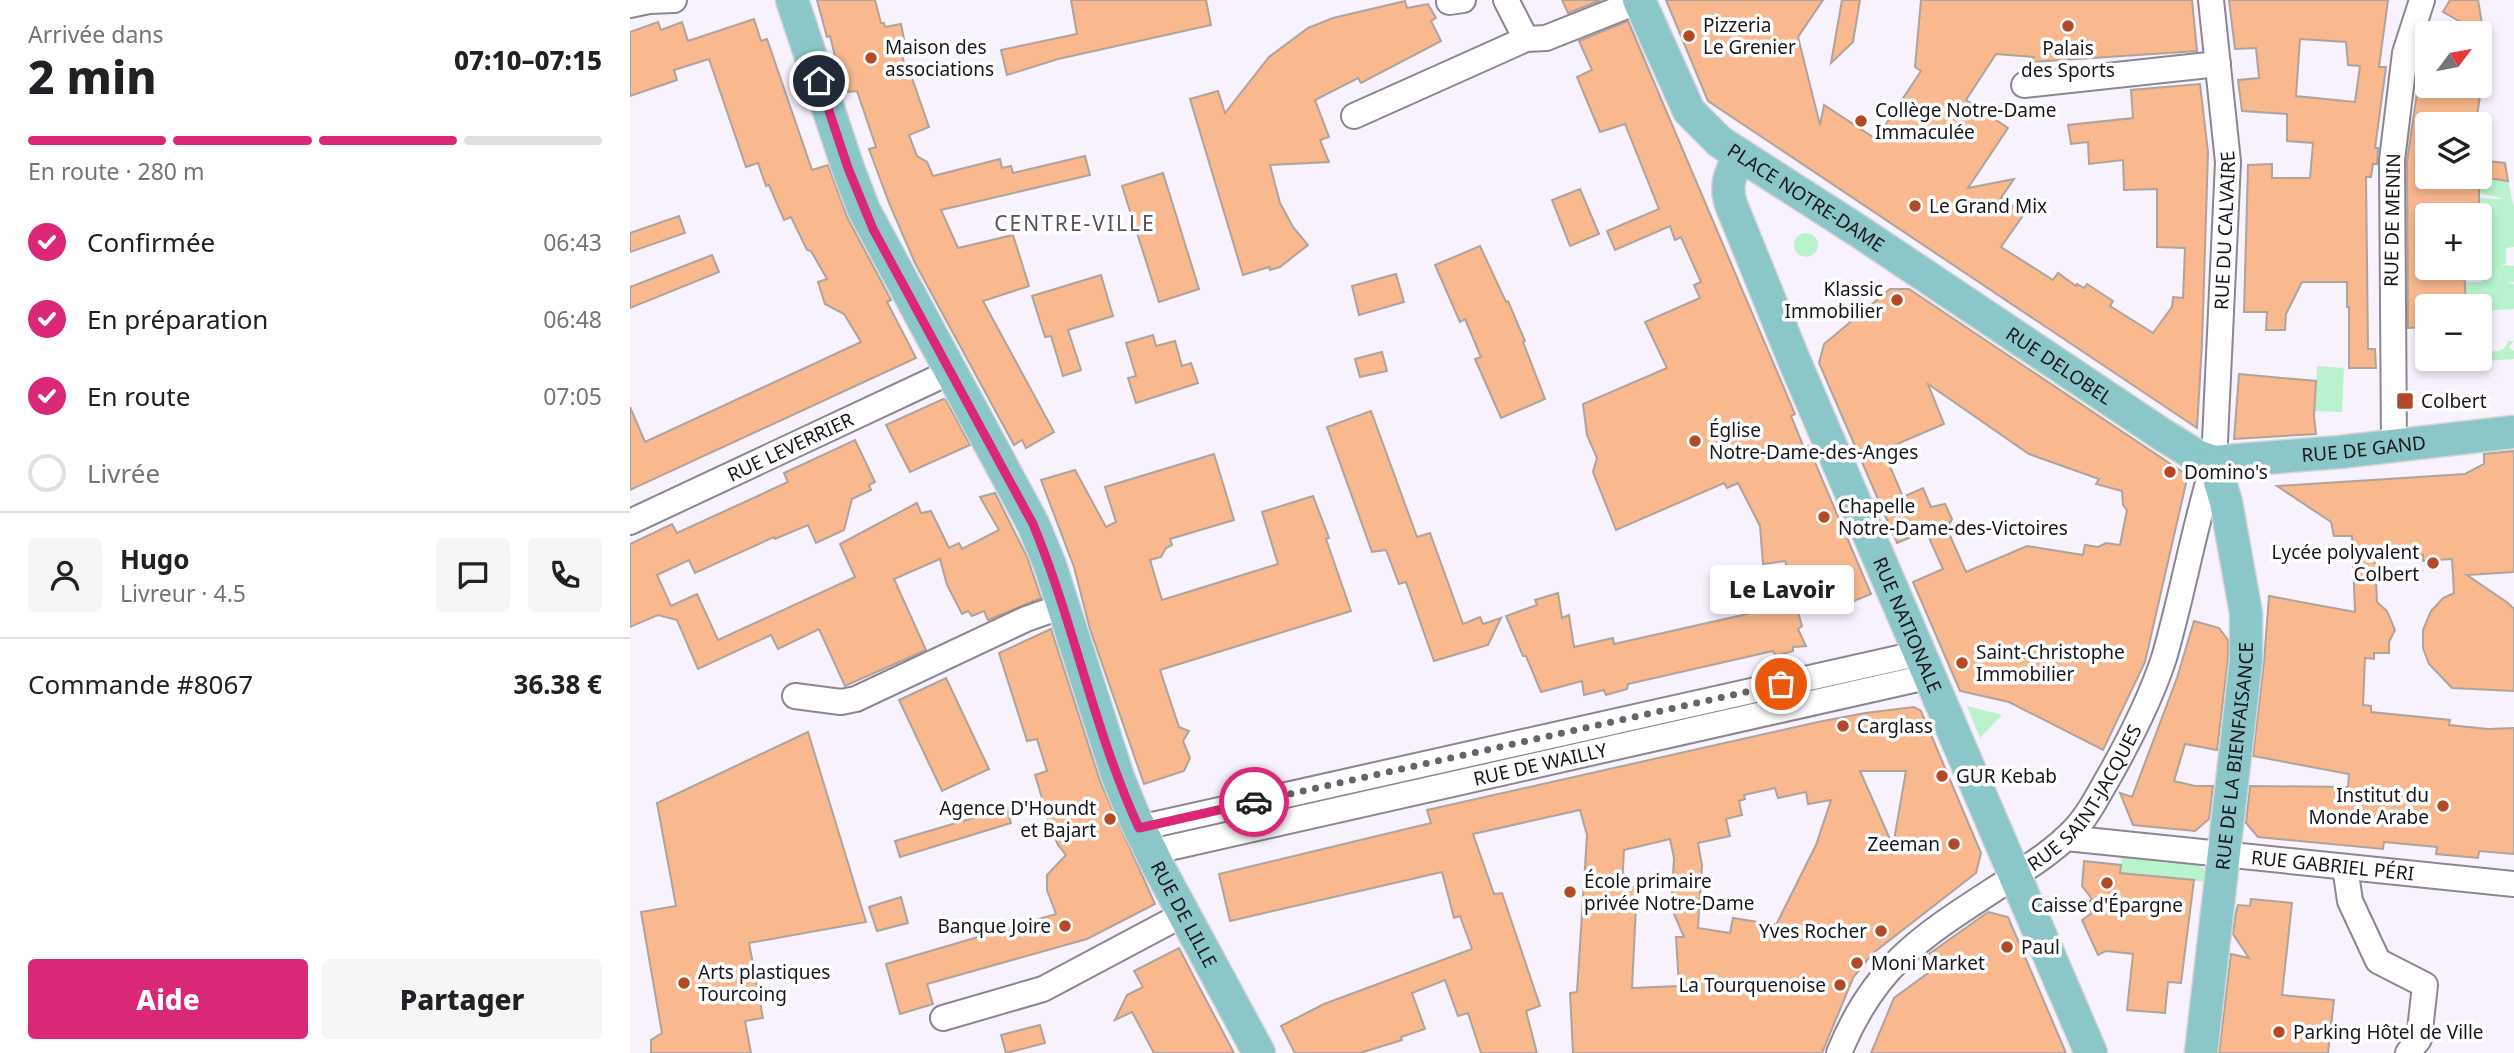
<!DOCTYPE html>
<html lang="fr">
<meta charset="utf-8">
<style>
:root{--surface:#fff;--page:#f6f6f6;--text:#202124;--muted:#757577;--line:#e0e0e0;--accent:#db2777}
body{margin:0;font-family:"Noto Sans",sans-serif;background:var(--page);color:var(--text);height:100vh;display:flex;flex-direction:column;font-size:26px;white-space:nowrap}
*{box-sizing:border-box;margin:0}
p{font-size:23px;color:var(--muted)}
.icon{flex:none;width:38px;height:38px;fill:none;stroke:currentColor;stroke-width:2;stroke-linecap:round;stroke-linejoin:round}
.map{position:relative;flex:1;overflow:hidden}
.side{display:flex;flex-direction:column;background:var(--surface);width:630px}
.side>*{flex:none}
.needle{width:46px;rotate:58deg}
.fabs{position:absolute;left:1785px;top:21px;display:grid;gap:14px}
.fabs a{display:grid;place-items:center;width:77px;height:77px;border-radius:7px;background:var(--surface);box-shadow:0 4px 10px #0003;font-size:35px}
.pin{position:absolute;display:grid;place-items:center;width:60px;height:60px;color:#fff;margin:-30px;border:4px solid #fff;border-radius:50%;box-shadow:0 2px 7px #0007}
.courier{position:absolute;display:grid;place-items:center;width:70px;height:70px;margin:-35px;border:5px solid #db2777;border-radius:50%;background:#fff;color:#222;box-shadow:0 2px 9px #0007}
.bubble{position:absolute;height:49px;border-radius:7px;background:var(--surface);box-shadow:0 4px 10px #0003;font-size:23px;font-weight:800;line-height:49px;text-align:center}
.summary em{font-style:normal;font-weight:800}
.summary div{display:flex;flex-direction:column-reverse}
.summary{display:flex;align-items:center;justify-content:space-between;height:119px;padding:0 28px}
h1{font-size:46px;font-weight:800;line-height:52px}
.bar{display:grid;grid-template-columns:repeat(4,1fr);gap:10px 7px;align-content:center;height:84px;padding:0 28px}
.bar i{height:9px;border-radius:5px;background:var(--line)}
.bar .on{background:var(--accent)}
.bar p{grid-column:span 4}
.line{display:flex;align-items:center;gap:18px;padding:0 28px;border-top:2px solid var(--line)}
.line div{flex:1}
.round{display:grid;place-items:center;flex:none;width:74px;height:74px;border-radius:7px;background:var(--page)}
ol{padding:0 28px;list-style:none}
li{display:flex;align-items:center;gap:21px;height:77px}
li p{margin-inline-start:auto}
li .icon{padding:7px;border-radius:50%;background:var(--accent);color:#fff;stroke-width:4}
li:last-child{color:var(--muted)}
li i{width:38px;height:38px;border:4px solid var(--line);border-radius:50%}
.cta{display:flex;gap:14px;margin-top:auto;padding:14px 28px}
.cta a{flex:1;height:80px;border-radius:7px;background:var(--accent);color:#fff;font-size:28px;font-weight:800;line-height:80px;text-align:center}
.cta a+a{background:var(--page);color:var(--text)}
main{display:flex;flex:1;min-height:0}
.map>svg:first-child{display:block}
.green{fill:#b8f3ce}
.building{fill:#f9b88d;stroke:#afa39a;stroke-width:2;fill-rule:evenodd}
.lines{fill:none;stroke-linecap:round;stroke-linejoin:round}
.minor-casing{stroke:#8c8692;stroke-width:28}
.major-casing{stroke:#d6d5d6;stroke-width:35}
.minor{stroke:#fff;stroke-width:24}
.major{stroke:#8bc6c8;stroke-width:32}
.done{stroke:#68636b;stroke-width:7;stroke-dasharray:0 12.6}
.route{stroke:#db2777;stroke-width:9}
.poi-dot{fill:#b24a28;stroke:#fff;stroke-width:2.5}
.labels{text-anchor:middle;stroke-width:7;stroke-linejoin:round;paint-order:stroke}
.poi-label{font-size:19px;fill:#1a171c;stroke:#fff;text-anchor:start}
.street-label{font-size:19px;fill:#1a171c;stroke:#fff}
.neighbourhood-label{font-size:21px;letter-spacing:2px;fill:#58525d;stroke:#fff}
</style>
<main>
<section class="side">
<div class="summary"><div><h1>2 min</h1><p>Arrivée dans</p></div><em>07:10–07:15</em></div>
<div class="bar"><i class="on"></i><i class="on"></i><i class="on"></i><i></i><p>En route · 280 m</p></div>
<ol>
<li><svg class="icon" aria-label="check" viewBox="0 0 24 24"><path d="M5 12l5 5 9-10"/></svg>Confirmée<p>06:43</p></li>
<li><svg class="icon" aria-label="check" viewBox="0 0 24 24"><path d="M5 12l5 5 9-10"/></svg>En préparation<p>06:48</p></li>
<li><svg class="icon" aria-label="check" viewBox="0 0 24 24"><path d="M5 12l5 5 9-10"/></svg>En route<p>07:05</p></li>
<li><i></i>Livrée</li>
</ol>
<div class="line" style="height:126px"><a class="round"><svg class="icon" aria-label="person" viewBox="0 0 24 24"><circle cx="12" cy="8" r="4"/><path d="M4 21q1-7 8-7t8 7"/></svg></a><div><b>Hugo</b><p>Livreur · 4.5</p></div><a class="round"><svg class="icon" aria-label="chat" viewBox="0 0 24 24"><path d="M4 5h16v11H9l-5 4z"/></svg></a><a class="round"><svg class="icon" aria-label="phone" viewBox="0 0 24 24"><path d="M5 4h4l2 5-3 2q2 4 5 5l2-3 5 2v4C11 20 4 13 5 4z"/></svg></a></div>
<div class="line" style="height:91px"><div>Commande #8067</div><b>36.38 €</b></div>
<div class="cta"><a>Aide</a><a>Partager</a></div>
</section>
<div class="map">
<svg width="1884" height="1053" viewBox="0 0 1884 1053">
<rect width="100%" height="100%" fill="#f8f1fe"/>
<!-- green -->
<g class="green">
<polygon points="1832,177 1878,181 1884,208 1884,247 1876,248 1876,264 1871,265 1884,266 1884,282 1875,283 1884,284 1884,309 1850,311 1850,306 1840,306 1841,297 1835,292 1835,282 1852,282 1849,198 1876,199 1849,193 1832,193"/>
<circle cx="1176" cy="245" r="12"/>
<path d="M 1878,341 L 1884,341 L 1879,347 L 1884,351 L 1884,359 L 1853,361 L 1852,352 C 1863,351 1875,354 1878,341 Z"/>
<polygon points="1687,366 1714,368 1712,412 1685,411"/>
<polygon points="1337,706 1372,715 1350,738"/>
<polygon points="1492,857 1569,864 1577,872 1576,882 1490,873"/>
</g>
<!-- building -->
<g class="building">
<polygon points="187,0 245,0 251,23 254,23 255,27 271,24 274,39 270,47 274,63 282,68 283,75 282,78 299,127 279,135 287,156 297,162 303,176 370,159 372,168 381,166 383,173 455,156 460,175 311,210 328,248 383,235 399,286 353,301 424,432 396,448 392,440 384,445 285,263 259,203 239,149 246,147 227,91 218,92 214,75 205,56 200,36 197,37"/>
<polygon points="441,0 576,0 581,25 428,59 377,75 371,50 447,34"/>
<polygon points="932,0 971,0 938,13"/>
<polygon points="1036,0 1193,0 1168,37 1190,125 1194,105 1246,139 1291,71 1285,67 1291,0 1562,0 1567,51 1402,62 1404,57 1366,54 1336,100 1378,128 1338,188 1384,179 1371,198 1394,214 1371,247 1423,280 1428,273 1446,286 1447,284 1454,288 1457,284 1483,301 1480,306 1523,333 1542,307 1543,297 1553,298 1555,248 1527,247 1527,189 1494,190 1493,160 1459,164 1458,142 1441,144 1438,125 1503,118 1501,90 1570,84 1578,152 1572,344 1567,428 1078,101"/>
<polygon points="1212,0 1230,0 1223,42 1201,63"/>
<path d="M 1599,0 L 1758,0 L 1749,67 L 1756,67 L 1745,148 L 1748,148 L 1747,164 L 1743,164 L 1741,177 L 1736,177 L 1738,349 L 1745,349 L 1746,368 L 1719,368 L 1719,307 L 1717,307 L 1717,282 L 1672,282 L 1656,314 L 1655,330 L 1636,330 L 1637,312 L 1614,312 L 1618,165 L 1642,164 L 1642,178 L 1680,178 L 1683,143 L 1657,141 L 1657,114 L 1612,111 L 1608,80 L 1629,78 L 1626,48 L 1605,49 ZM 1670,39 L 1716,42 L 1718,65 L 1730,66 L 1725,102 L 1666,96 Z"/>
<polygon points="1820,0 1848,0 1854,35 1813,12"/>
<polygon points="775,1 777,8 798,4 806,18 801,21 811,41 731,83 728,78 685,100 699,137 690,140 699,162 640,165 650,203 663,227 678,245 650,267 640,270 639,267 613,275 560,99 588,91 595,113 639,57 678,28 703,18"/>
<polygon points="124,19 131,41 137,39 182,170 198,165 217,217 261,300 257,302 286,358 0,490 0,407 15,442 231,342 214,314 195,304 188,282 197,279 181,251 177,250 161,217 154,220 139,185 136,186 128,163 116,167 79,59 44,70 47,80 0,96 0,32 28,22 31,30 52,22 58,41"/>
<polygon points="998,21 1165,414 1161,416 1174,448 1178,446 1241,594 1207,608 1201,592 1171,604 1155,561 1133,564 1130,526 1108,483 1097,488 1094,483 986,530 963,472 967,458 957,435 953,404 1037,368 1015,322 1070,298 1064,285 1071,282 1051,237 1045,240 1040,226 985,250 977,231 1029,209 995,124 970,132 947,77 962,70 949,41"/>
<polygon points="1788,86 1833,86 1851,88 1846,124 1797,124 1797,177 1849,177 1849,215 1797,215 1797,268 1834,268 1836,306 1797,306 1797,327 1778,328 1777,161"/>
<polygon points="1850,160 1875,163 1878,181 1850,177"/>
<polygon points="533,173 569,289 529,302 492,186"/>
<polygon points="950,189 969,234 940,246 922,200"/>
<polygon points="49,216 55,233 0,252 0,233"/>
<polygon points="850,246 876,302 878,301 895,341 893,342 915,399 871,418 845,359 851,357 835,319 830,322 805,265"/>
<polygon points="82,255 89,272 0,308 0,287"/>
<polygon points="766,274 774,302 729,315 722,286"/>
<polygon points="471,275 483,316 438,330 451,370 433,376 421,336 415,337 402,296"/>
<path d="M 1260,289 L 1279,289 L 1554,473 L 1557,479 L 1515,662 L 1473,750 L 1379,702 L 1330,691 L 1283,582 L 1313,569 L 1296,531 L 1267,543 L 1189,363 L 1194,344 ZM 1298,384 L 1399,454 L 1469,479 L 1466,484 L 1492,491 L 1493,505 L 1497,510 L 1490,545 L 1476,543 L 1468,547 L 1455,545 L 1453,555 L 1397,546 L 1336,572 L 1317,529 L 1322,519 L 1315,504 L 1301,507 L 1293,488 L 1273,497 L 1253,450 L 1314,424 Z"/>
<polygon points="523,335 526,346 545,341 552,366 561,363 568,383 506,403 498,378 506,376 496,343"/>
<polygon points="752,352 757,371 730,377 725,359"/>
<polygon points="1609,374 1686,381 1684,416 1686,434 1604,439"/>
<polygon points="313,399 316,400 340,445 280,472 256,425"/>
<polygon points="741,411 787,537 800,533 833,624 850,617 853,624 871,618 858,645 804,661 776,582 769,584 756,550 742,552 697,427"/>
<polygon points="225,440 245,482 239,485 241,490 222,499 214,530 186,543 178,525 145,539 144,537 65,573 59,560 27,575 41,606 67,594 88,640 225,577 210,544 287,503 291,513 301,511 319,548 329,543 332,549 369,530 350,497 365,493 397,557 411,598 358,620 354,611 342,616 338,611 332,614 317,585 310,559 264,579 296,650 215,686 189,629 148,649 141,635 68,669 47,620 28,615 0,627 0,544 42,524 47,533 158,482 154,473"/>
<polygon points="1884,451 1884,572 1837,575 1878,603 1884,609 1884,691 1822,688 1799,664 1793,648 1793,630 1801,611 1813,598 1824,593 1822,559 1793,561 1793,555 1745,557 1747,602 1757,611 1765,630 1759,642 1759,653 1744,653 1744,659 1735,658 1733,705 1741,706 1741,712 1820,720 1819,725 1858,729 1884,728 1884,854 1849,851 1848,858 1806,854 1807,847 1754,842 1753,849 1628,837 1616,823 1620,786 1718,787 1719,774 1623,756 1634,662 1639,596 1725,612 1722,536 1704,536 1701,522 1647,486 1835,474 1854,464 1854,454"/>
<polygon points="584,454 604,520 540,539 542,545 536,548 531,557 520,560 532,600 648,564 632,512 683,496 699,538 696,539 721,611 530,670 549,727 559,731 553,741 560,758 554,771 514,784 460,629 444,567 411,480 445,470 476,527 486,522 475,487"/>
<polygon points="928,593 932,618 939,615 944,647 983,638 984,644 1117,614 1115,610 1164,598 1172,626 1168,629 1176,646 1163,647 1163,651 1146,656 1143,651 998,684 997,689 976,695 974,690 954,695 952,681 911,692 896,656 893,656 876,616 907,605 905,600"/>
<polygon points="1564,621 1589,628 1598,640 1598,659 1587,750 1555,744 1544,781 1565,786 1583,786 1579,819 1565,831 1503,825 1490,793 1502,797 1547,678"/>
<polygon points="421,629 471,784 525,904 457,939 297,984 303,1004 270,1014 256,964 426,914 417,890 417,875 436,855 428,845 409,799 412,798 405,775 417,771 407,739 397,741 369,653"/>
<polygon points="316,678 359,769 312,791 269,700"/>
<path d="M 1284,707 L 1291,711 L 1351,853 L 1346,873 L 1242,954 L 1223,978 L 1192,1053 L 943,1053 L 940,993 L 947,992 L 957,835 L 950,810 L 843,834 L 864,894 L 872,893 L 910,1006 L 896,1011 L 907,1053 L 851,1053 L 838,1013 L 828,1016 L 815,980 L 782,993 L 795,1029 L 771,1037 L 772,1040 L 730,1053 L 665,1053 L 651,1026 L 694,1004 L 842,949 L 830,916 L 824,918 L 812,872 L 600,921 L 589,874 L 801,823 L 797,810 L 1188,722 L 1235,713 ZM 1230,771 L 1276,771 L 1263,846 ZM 1145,788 L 1148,798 L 1176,792 L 1178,804 L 1201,800 L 1186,845 L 1146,925 L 1103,918 L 1100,933 L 1068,928 L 1072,865 L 1068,843 L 1100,836 L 1096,819 L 1112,815 L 1109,801 L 1115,799 L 1114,795 ZM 1040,839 L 1044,858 L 1041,907 L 1054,937 L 1046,937 L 1049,986 L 1002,988 L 1007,887 L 992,886 L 994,850 Z"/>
<polygon points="178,732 236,922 119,943 133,1018 115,1021 121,1053 21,1053 21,1040 32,1033 11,912 46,906 27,803"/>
<polygon points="377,808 381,823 270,857 265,841"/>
<polygon points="1454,861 1491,865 1490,873 1564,880 1551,983 1538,982 1535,1013 1497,1010 1503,954 1476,951 1468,955 1452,920 1462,913 1455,905 1462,899 1452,886"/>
<polygon points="271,897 278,923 247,931 239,907"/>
<polygon points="1621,899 1662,903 1652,995 1704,1000 1698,1053 1589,1053 1601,954 1619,958 1603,934 1606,912 1608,905 1620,906"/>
<polygon points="1358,912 1378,917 1436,1053 1241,1053 1264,998 1302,970 1292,959"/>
<polygon points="549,948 565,979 604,1053 524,1053 502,1012 485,1020 497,995 513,987 504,971"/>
<polygon points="410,1025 415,1043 376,1053 371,1035"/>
</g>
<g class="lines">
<!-- minor casing -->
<g class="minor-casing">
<g id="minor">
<polyline points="876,0 896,39"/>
<polyline points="819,2 833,0"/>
<polyline points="0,5 19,1 44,0"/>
<polyline points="1394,85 1588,64"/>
<polyline points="724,116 896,39 916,38 1009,1"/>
<polyline points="1764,445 1762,160 1775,53 1792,0"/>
<path id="s1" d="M 0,522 L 320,372"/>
<polyline points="165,696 211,702 226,699 396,619 433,606"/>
<polyline points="509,828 1291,653"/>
<path id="s2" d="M 1436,838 L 1884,884"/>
<path id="s3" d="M 521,852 L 1301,676"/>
<polyline points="1715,867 1720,901 1748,961 1795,985 1789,1039 1778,1053"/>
<polyline points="313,1018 413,989 554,914"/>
<path id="s4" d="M 1209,1053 C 1245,964 1294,935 1371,885 C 1395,869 1423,852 1443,831 C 1459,815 1469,793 1481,773 C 1501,737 1521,698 1534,658 C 1553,593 1564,527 1584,462 L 1598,162 L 1581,0"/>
</g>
</g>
<!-- major casing -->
<g class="major-casing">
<g id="major">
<path id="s5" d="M 162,0 L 218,168 L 234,210 L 403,524 L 420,565 L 488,777 L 503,814 L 528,866 L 629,1053"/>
<path id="s6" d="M 1009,0 L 1059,111 L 1090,142 L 1230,232 L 1533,435 L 1567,456 L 1584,462 L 1710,452 L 1884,432"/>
<path id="s7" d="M 1110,155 C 1100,173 1094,187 1102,207 L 1164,360 L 1461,1053"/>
<path id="s8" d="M 1571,1053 L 1616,660 L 1616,613 L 1596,502 L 1584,462"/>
</g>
</g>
<!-- minor -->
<use href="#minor" class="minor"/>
<!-- major -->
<use href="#major" class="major"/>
</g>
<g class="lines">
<!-- done -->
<polyline class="done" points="624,802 1151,684"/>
<!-- route -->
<path class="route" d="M 189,81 L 218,168 L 243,229 L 403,524 C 444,623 464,731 509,828 L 624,802"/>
</g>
<!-- markers -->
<g class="poi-dot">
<circle cx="1438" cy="26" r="7"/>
<circle cx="1059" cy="36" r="7"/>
<circle cx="241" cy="58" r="7"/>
<circle cx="1231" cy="121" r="7"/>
<circle cx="1285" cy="206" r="7"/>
<circle cx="1267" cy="300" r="7"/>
<rect x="1766" y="392" width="18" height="18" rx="3.5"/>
<circle cx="1065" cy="441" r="7"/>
<circle cx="1540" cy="472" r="7"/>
<circle cx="1194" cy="517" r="7"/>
<circle cx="1803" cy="563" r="7"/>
<circle cx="1332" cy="663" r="7"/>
<circle cx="1213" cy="726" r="7"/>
<circle cx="1312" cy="776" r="7"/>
<circle cx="1813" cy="806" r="7"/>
<circle cx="480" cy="819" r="7"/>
<circle cx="1324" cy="844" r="7"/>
<circle cx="1477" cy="883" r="7"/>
<circle cx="940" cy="892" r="7"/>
<circle cx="435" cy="926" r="7"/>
<circle cx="1251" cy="931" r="7"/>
<circle cx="1377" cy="947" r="7"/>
<circle cx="1227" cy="963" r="7"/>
<circle cx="54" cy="983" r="7"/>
<circle cx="1210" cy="985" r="7"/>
<circle cx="1649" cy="1032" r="7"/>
</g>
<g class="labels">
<!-- poi labels -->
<g class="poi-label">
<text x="1073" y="32">Pizzeria<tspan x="1073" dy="22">Le Grenier</tspan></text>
<text x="255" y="54">Maison des<tspan x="255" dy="22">associations</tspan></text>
<text x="1438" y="55" text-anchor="middle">Palais<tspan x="1438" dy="22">des Sports</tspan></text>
<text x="1245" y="117">Collège Notre-Dame<tspan x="1245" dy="22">Immaculée</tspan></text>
<text x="1299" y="213">Le Grand Mix</text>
<text x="1253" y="296" text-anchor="end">Klassic<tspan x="1253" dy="22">Immobilier</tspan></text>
<text x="1791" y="408">Colbert</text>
<text x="1079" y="437">Église<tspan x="1079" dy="22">Notre-Dame-des-Anges</tspan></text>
<text x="1554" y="479">Domino's</text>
<text x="1208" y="513">Chapelle<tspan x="1208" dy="22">Notre-Dame-des-Victoires</tspan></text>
<text x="1789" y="559" text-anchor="end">Lycée polyvalent<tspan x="1789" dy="22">Colbert</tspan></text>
<text x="1346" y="659">Saint-Christophe<tspan x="1346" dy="22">Immobilier</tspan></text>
<text x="1227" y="733">Carglass</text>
<text x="1326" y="783">GUR Kebab</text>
<text x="1799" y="802" text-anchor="end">Institut du<tspan x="1799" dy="22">Monde Arabe</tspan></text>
<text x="466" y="815" text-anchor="end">Agence D'Houndt<tspan x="466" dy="22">et Bajart</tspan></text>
<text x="1310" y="851" text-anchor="end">Zeeman</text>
<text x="954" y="888">École primaire<tspan x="954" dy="22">privée Notre-Dame</tspan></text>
<text x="1477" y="912" text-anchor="middle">Caisse d'Épargne</text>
<text x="421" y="933" text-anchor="end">Banque Joire</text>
<text x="1237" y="938" text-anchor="end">Yves Rocher</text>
<text x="1391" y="954">Paul</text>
<text x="1241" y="970">Moni Market</text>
<text x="68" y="979">Arts plastiques<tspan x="68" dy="22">Tourcoing</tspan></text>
<text x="1196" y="992" text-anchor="end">La Tourquenoise</text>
<text x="1663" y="1039">Parking Hôtel de Ville</text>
</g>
<!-- street labels -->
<g class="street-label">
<text dy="7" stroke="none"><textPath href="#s6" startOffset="268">PLACE NOTRE-DAME</textPath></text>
<text transform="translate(1762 220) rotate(-89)" y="7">RUE DE MENIN</text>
<text dy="7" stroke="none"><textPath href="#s4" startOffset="959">RUE DU CALVAIRE</textPath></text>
<text dy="7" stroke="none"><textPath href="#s6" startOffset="572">RUE DELOBEL</textPath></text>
<text dy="7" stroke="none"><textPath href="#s1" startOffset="177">RUE LEVERRIER</textPath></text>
<text dy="7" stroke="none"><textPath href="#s6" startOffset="905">RUE DE GAND</textPath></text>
<text dy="7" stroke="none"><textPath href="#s7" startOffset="508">RUE NATIONALE</textPath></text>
<text dy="7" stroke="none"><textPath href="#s8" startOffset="299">RUE DE LA BIENFAISANCE</textPath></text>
<text dy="7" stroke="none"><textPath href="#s3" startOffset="399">RUE DE WAILLY</textPath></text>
<text dy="7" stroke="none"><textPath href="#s4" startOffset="362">RUE SAINT-JACQUES</textPath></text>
<text dy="7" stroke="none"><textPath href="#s2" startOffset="268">RUE GABRIEL PÉRI</textPath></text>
<text dy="7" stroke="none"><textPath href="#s5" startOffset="998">RUE DE LILLE</textPath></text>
</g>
<!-- neighbourhood labels -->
<g class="neighbourhood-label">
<text x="445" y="231">CENTRE-VILLE</text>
</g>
</g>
</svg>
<div class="fabs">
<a><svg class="needle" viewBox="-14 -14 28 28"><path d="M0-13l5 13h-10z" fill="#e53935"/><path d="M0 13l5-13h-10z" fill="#757577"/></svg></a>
<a><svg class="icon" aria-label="layers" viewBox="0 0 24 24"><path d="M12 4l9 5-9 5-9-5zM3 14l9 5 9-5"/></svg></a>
<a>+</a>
<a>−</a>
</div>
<div class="pin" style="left:1151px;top:684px;background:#ea580c"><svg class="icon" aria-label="bag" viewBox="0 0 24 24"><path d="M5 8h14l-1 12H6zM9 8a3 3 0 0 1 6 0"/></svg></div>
<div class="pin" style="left:189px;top:81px;background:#1f2937"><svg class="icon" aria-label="home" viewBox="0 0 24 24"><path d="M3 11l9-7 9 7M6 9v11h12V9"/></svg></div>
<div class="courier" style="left:624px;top:802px"><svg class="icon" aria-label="car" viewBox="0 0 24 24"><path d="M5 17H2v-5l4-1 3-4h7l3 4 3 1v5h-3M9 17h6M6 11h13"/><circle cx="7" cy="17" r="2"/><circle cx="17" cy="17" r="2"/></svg></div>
<div class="bubble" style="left:1080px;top:565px;width:144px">Le Lavoir</div>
</div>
</main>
